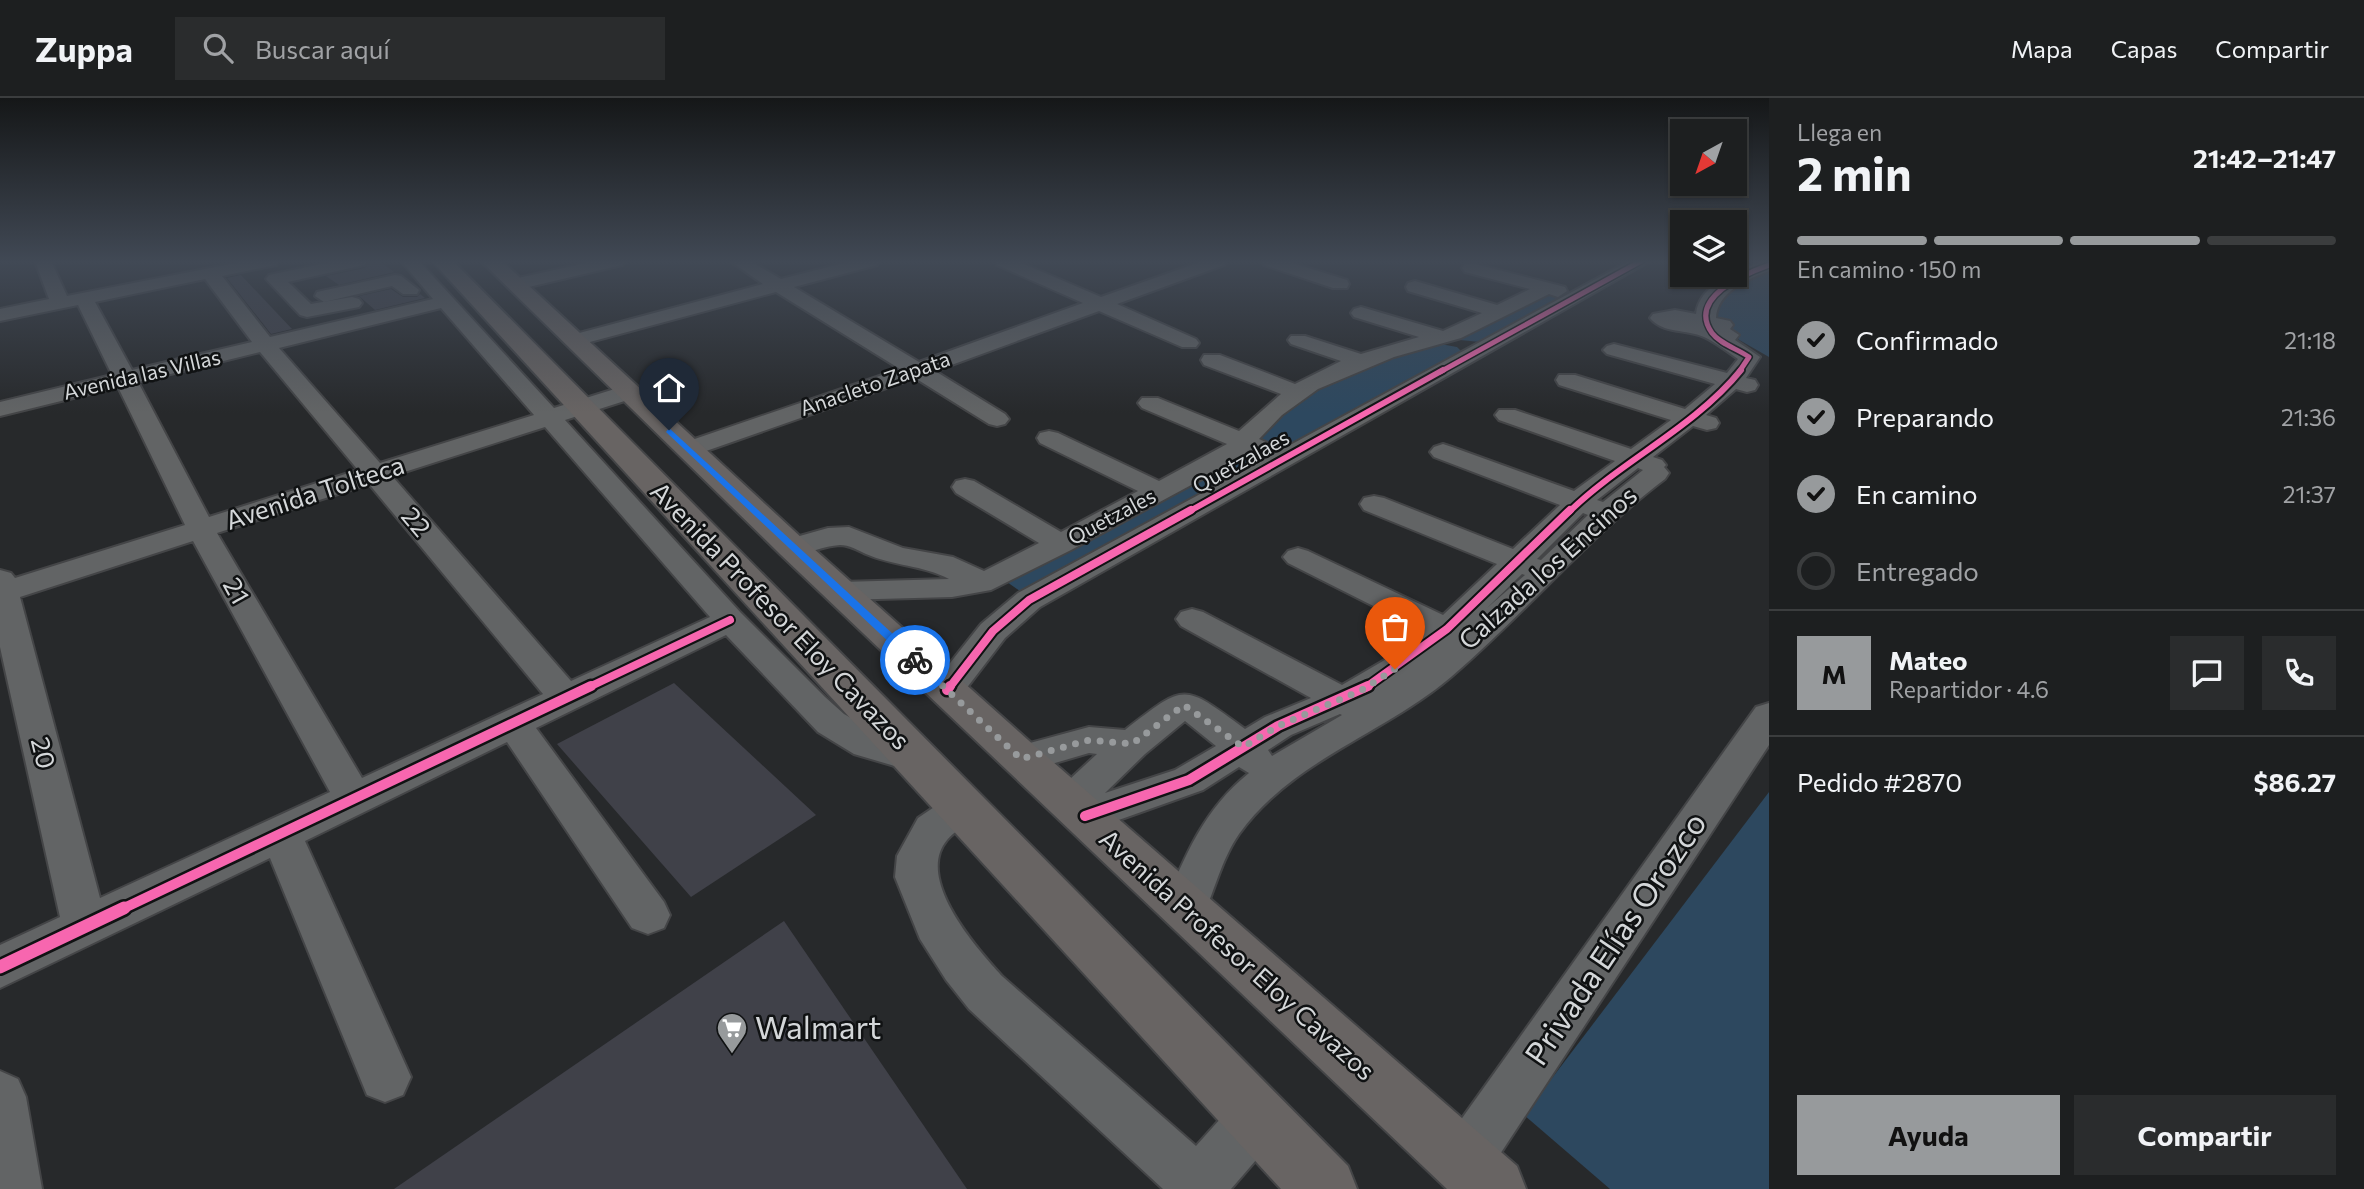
<!DOCTYPE html>
<html lang="es">
<meta charset="utf-8">
<style>
:root{--surface:#1d1f20;--page:#2a2c2d;--text:#f1f3f6;--muted:#a0a2a5;--line:#3b3d3e;--accent:#979a9c}
body{margin:0;font-family:Commissioner,sans-serif;background:var(--page);color:var(--text);height:100vh;display:flex;flex-direction:column;font-size:26px;white-space:nowrap}
*{box-sizing:border-box;margin:0}
p{font-size:23px;color:var(--muted)}
.icon{flex:none;width:38px;height:38px;fill:none;stroke:currentColor;stroke-width:2;stroke-linecap:round;stroke-linejoin:round}
.map{position:relative;flex:1;overflow:hidden}
.drawer{display:flex;flex-direction:column;background:var(--surface);width:595px}
.drawer>*{flex:none}
.needle{width:46px;rotate:220deg}
.controls{position:absolute;left:1670px;top:21px;display:grid;gap:14px}
.controls a{display:grid;place-items:center;width:77px;height:77px;border-radius:0px;background:var(--surface);box-shadow:0 2px 5px #0004,0 0 0 2px var(--line);font-size:35px}
.pin{position:absolute;display:grid;place-items:center;width:60px;height:60px;color:#fff;margin:-72px -30px;border-radius:50% 50% 50% 0;rotate:-45deg;box-shadow:0 0 7px #0007}
.pin .icon{rotate:45deg}
.courier{position:absolute;display:grid;place-items:center;width:70px;height:70px;margin:-35px;border:5px solid #1a73e8;border-radius:50%;background:#fff;color:#222;box-shadow:0 2px 9px #0007}
.head em{font-style:normal;font-weight:700}
.head div{display:flex;flex-direction:column-reverse}
.head{display:flex;align-items:center;justify-content:space-between;height:119px;padding:0 28px}
h1{font-size:46px;font-weight:700;line-height:52px}
.bar{display:grid;grid-template-columns:repeat(4,1fr);gap:10px 7px;align-content:center;height:84px;padding:0 28px}
.bar i{height:9px;border-radius:5px;background:var(--line)}
.bar .on{background:var(--accent)}
.bar p{grid-column:span 4}
.line{display:flex;align-items:center;gap:18px;padding:0 28px;border-top:2px solid var(--line)}
.line div{flex:1}
.round{display:grid;place-items:center;flex:none;width:74px;height:74px;border-radius:0px;background:var(--page)}
ol{padding:0 28px;list-style:none}
li{display:flex;align-items:center;gap:21px;height:77px}
li p{margin-inline-start:auto}
li .icon{padding:7px;border-radius:50%;background:var(--accent);color:#111;stroke-width:4}
li:last-child{color:var(--muted)}
li i{width:38px;height:38px;border:4px solid var(--line);border-radius:50%}
.button{display:flex;gap:14px;margin-top:auto;padding:14px 28px}
.button a{flex:1;height:80px;border-radius:0px;background:var(--accent);color:#111;font-size:28px;font-weight:700;line-height:80px;text-align:center}
.button a+a{background:var(--page);color:var(--text)}
header{display:flex;align-items:center;gap:42px;box-sizing:border-box;height:98px;padding:0 35px;background:var(--surface);border-bottom:2px solid var(--line)}
header strong{font-size:33px}
nav{display:flex;gap:38px;margin-inline-start:auto;font-size:24px}
.search{width:490px;height:63px;background:var(--page);display:flex;align-items:center;gap:18px;box-sizing:border-box;padding:0 24px;border-radius:0px;color:var(--muted);font-size:26px}
main{display:flex;flex:1;min-height:0}
.map>svg:first-child{display:block}
.green{fill:#2d485f}
.building{fill:#404149}
.lines{fill:none;stroke-linecap:round;stroke-linejoin:round}
.minor-casing{stroke:#444547;stroke-width:4}
.major-casing{stroke:#444547;stroke-width:4}
.minor{fill:#626465;fill-rule:evenodd}
.major{fill:#686463;fill-rule:evenodd}
.cycleway-far4-casing{stroke:#101213;stroke-width:8}
.cycleway-far3-casing{stroke:#101213;stroke-width:10}
.cycleway-far2-casing{stroke:#101213;stroke-width:12}
.cycleway-far1-casing{stroke:#101213;stroke-width:15}
.cycleway-casing{stroke:#101213;stroke-width:18}
.cycleway-far4{stroke:#f766af;stroke-width:5}
.cycleway-far3{stroke:#f766af;stroke-width:6}
.cycleway-far2{stroke:#f766af;stroke-width:8}
.cycleway-far1{stroke:#f766af;stroke-width:10}
.cycleway{stroke:#f766af;stroke-width:13}
.route{fill:#1a73e8}
.done{stroke:#979a9c;stroke-width:7;stroke-dasharray:0 12.6}
.labels{text-anchor:middle;stroke-width:5;stroke-linejoin:round;paint-order:stroke}
.far-street-label{font-size:21px;fill:#d4d7d9;stroke:#101213}
.street-label{font-size:26px;fill:#d4d7d9;stroke:#101213}
.near-street-label{font-size:32px;fill:#d4d7d9;stroke:#101213}
.near-poi-label{font-size:32px;fill:#d4d7d9;stroke:#101213;text-anchor:start}
</style>
<header>
<strong>Zuppa</strong>
<div class="search"><svg class="icon" aria-label="search" viewBox="0 0 24 24"><circle cx="10" cy="10" r="6"/><path d="M15 15l6 6"/></svg>Buscar aquí</div>
<nav><a>Mapa</a><a>Capas</a><a>Compartir</a></nav>
</header>
<main>
<div class="map">
<svg width="1769" height="1091" viewBox="0 0 1769 1091">
<rect width="100%" height="100%" fill="#27292b"/>
<!-- green -->
<g class="green">
<polygon points="1769,167 1769,259 1708,224 1711,201"/>
<polygon points="1546,196 1560,200 1480,244 1460,242 1460,239"/>
<path d="M 1440,246 L 1457,249 L 1462,254 L 1287,351 L 1267,349 L 1256,341 C 1314,280 1362,267 1440,246 Z"/>
<polygon points="1248,356 1258,358 1261,365 1024,496 1007,484 1240,357"/>
<polygon points="1769,694 1769,1091 1610,1091 1524,1017"/>
</g>
<!-- building -->
<g class="building">
<polygon points="370,163 380,163 394,174 339,187 326,178 365,170"/>
<polygon points="241,177 292,231 271,236 227,180"/>
<polygon points="391,191 403,199 417,199 420,196 425,200 375,212 359,198"/>
<polygon points="674,585 816,717 691,799 557,646"/>
<polygon points="784,823 967,1091 394,1091"/>
</g>
<g class="lines">
<!-- minor casing -->
<g class="minor-casing">
<g id="minor">
<path d="M 35,163 L 51,163 L 67,198 L 246,163 L 278,163 L 276,167 L 222,178 L 270,239 L 433,201 L 401,163 L 419,163 L 554,310 L 621,289 L 637,289 L 640,294 L 637,299 L 565,322 L 741,515 L 825,599 L 844,616 L 879,636 L 928,650 L 934,660 L 928,670 L 915,674 L 854,656 L 818,634 L 726,537 L 536,630 L 664,804 L 670,817 L 664,830 L 648,836 L 632,830 L 507,644 L 305,743 L 411,979 L 403,997 L 385,1004 L 367,997 L 270,760 L 0,890 L 0,847 L 60,819 L 0,549 L 0,472 L 11,475 L 15,480 L 185,427 L 118,289 L 0,318 L 0,304 L 112,277 L 78,207 L 0,223 L 0,211 L 49,201 ZM 205,181 L 252,244 L 132,272 L 95,204 ZM 441,210 L 534,317 L 380,365 L 279,250 ZM 260,254 L 358,372 L 209,419 L 138,284 ZM 545,329 L 710,519 L 571,583 L 392,378 ZM 369,386 L 543,596 L 362,680 L 217,435 ZM 193,443 L 330,694 L 100,800 L 20,499 Z"/>
<polygon points="336,163 367,163 364,167 288,184 311,206 352,199 359,201 362,205 359,209 307,219 300,217 266,181 269,177"/>
<polygon points="595,163 625,163 622,167 516,192 507,186 509,182"/>
<polygon points="730,163 750,163 781,181 852,163 879,163 877,167 794,189 919,264 1083,205 997,167 995,163 1017,163 1101,199 1203,163 1227,163 1224,167 1117,206 1196,241 1199,245 1196,249 1182,249 1099,213 935,273 1005,316 1009,321 1005,326 997,328 989,326 915,280 689,359 680,356 676,351 680,346 900,271 776,194 575,248 568,246 565,242 568,238 763,186"/>
<polygon points="1261,163 1286,163 1347,182 1349,186 1347,190 1333,190 1264,167"/>
<polygon points="1629,163 1650,163 1040,509 1005,540 959,600 947,604 935,600 929,592 935,584 981,526 1018,495"/>
<path d="M 1763,163 L 1769,163 L 1769,173 C 1748,181 1717,194 1716,220 L 1730,223 L 1733,227 L 1730,231 L 1739,237 L 1735,242 L 1760,259 L 1746,280 L 1755,282 L 1758,287 L 1755,292 L 1747,294 L 1736,291 L 1706,317 L 1716,320 L 1719,325 L 1716,330 L 1707,332 L 1693,328 L 1653,359 L 1662,362 L 1666,367 L 1664,369 L 1669,375 L 1665,381 C 1588,439 1525,516 1451,579 C 1384,636 1292,662 1239,736 C 1221,762 1214,795 1201,823 L 1185,829 L 1169,823 L 1163,810 C 1185,758 1204,711 1249,675 L 1239,669 L 1203,692 L 1085,734 L 1071,729 L 1065,719 L 1056,716 L 1050,705 L 1056,694 L 1097,656 L 1089,655 L 1021,675 L 1008,671 L 1002,661 L 1008,651 L 1089,629 L 1125,632 C 1186,585 1182,585 1245,631 L 1265,619 L 1311,600 L 1181,528 L 1176,521 L 1181,514 L 1192,511 L 1203,514 L 1342,587 L 1383,563 L 1423,533 L 1288,465 L 1283,459 L 1288,453 L 1298,450 L 1308,453 L 1443,517 L 1497,466 L 1364,412 L 1360,406 L 1364,400 L 1374,398 L 1384,400 L 1513,451 L 1560,407 L 1434,359 L 1430,354 L 1434,349 L 1443,346 L 1452,349 L 1574,393 L 1615,363 L 1499,322 L 1495,317 L 1499,312 L 1515,312 L 1631,351 L 1671,322 L 1559,287 L 1556,282 L 1559,277 L 1575,277 L 1685,311 L 1715,286 L 1607,256 L 1603,252 L 1607,248 L 1614,246 L 1727,275 L 1738,261 C 1728,254 1715,244 1704,239 C 1687,231 1663,236 1650,220 L 1653,216 L 1675,212 L 1696,216 C 1699,186 1739,172 1763,163 ZM 1638,370 L 1643,372 L 1603,404 L 1597,402 ZM 1583,415 L 1588,417 L 1541,462 L 1537,461 ZM 1522,476 L 1525,477 L 1487,510 ZM 1340,616 L 1342,617 L 1272,658 L 1268,652 L 1291,637 ZM 1185,623 L 1216,648 L 1175,672 L 1105,695 L 1145,656 Z"/>
<path d="M 1471,165 L 1565,189 L 1567,193 L 1558,199 L 1549,196 L 1461,240 L 1394,259 L 1318,291 L 1282,317 L 1259,341 L 1270,346 L 1274,351 L 1270,356 L 1261,359 L 1247,354 L 1241,360 L 1071,452 L 991,492 L 952,499 L 841,502 L 830,500 L 825,493 L 830,486 L 841,484 L 949,481 C 923,467 893,468 866,456 C 858,452 849,447 840,447 C 820,448 802,460 782,455 L 777,449 L 782,443 L 828,430 L 849,429 L 903,450 L 953,459 L 984,473 L 1039,445 L 956,395 L 952,389 L 956,383 L 965,381 L 974,383 L 1061,434 L 1138,393 L 1040,345 L 1037,340 L 1040,335 L 1049,333 L 1058,335 L 1159,383 L 1227,346 L 1142,310 L 1138,305 L 1142,300 L 1158,300 L 1239,333 L 1281,296 L 1204,267 L 1201,262 L 1204,257 L 1220,257 L 1295,286 L 1341,263 L 1291,246 L 1288,242 L 1291,238 L 1305,238 L 1361,256 L 1419,239 L 1354,219 L 1351,215 L 1354,211 L 1361,209 L 1443,233 L 1482,215 L 1408,193 L 1406,189 L 1408,185 L 1415,183 L 1497,207 L 1530,191 L 1465,174 L 1462,170 L 1465,166 Z"/>
<polygon points="395,177 401,178 419,192 417,196 403,196 392,188 324,204 315,198 317,194"/>
<polygon points="1769,605 1769,647 1483,1082 1464,1090 1445,1082 1437,1063 1445,1044 1756,609"/>
<path d="M 963,695 L 977,699 L 983,710 C 974,726 958,729 947,742 C 914,781 978,852 1003,879 L 1196,1048 L 1238,1001 L 1257,994 L 1276,1001 L 1283,1020 L 1276,1039 L 1231,1091 L 1163,1091 L 969,911 L 946,882 L 920,841 L 895,779 L 897,758 L 918,720 L 949,699 Z"/>
<polygon points="0,973 18,981 26,999 42,1091 0,1091"/>
</g>
</g>
<!-- major casing -->
<g class="major-casing">
<g id="major">
<polygon points="432,163 453,163 1348,1068 1357,1091 1281,1091"/>
<polygon points="481,163 502,163 804,442 1037,650 1517,1068 1526,1091 1447,1091 780,456"/>
</g>
</g>
<!-- minor -->
<use href="#minor" class="minor"/>
<!-- major -->
<use href="#major" class="major"/>
<!-- cycleway-far4 casing -->
<g class="cycleway-far4-casing">
<g id="cycleway-far4">
<polyline points="1440,274 1641,163"/>
<path d="M 1739,274 L 1749,259 C 1738,251 1720,246 1712,235 C 1687,200 1744,176 1769,167"/>
</g>
</g>
<!-- cycleway-far3 casing -->
<g class="cycleway-far3-casing">
<g id="cycleway-far3">
<polyline points="1188,414 1443,272"/>
<path d="M 1569,414 C 1621,363 1694,330 1741,272"/>
</g>
</g>
<!-- cycleway-far2 casing -->
<g class="cycleway-far2-casing">
<g id="cycleway-far2">
<polyline points="587,590 730,522"/>
<polyline points="949,590 993,533 1029,502 1191,412"/>
<polyline points="1365,590 1447,531 1570,412"/>
</g>
</g>
<!-- cycleway-far1 casing -->
<g class="cycleway-far1-casing">
<g id="cycleway-far1">
<polyline points="947,592 950,588"/>
<polyline points="1085,718 1189,682 1278,628 1368,588"/>
<polyline points="120,812 591,588"/>
</g>
</g>
<!-- cycleway casing -->
<g class="cycleway-casing">
<polyline id="cycleway" points="0,869 124,810"/>
</g>
<!-- cycleway-far4 -->
<use href="#cycleway-far4" class="cycleway-far4"/>
<!-- cycleway-far3 -->
<use href="#cycleway-far3" class="cycleway-far3"/>
<!-- cycleway-far2 -->
<use href="#cycleway-far2" class="cycleway-far2"/>
<!-- cycleway-far1 -->
<use href="#cycleway-far1" class="cycleway-far1"/>
<!-- cycleway -->
<use href="#cycleway" class="cycleway"/>
</g>
<!-- sky -->
<linearGradient id="sky" x2="0" y2="1"><stop stop-color="#151718"/><stop offset="0.52" stop-color="#414955"/><stop offset="1" stop-color="#414955" stop-opacity="0"/></linearGradient>
<rect width="1769" height="315" fill="url(#sky)"/>
<!-- route -->
<polygon class="route" points="669,330 919,560 919,565 911,565 666,334"/>
<g class="lines">
<!-- done -->
<polyline class="done" points="915,562 1021,661 1089,642 1132,646 1184,607 1243,649 1278,628 1362,592 1395,571"/>
</g>
<!-- icons -->
<defs>
<g id="supermarket-pin" transform="scale(1.575)"><path d="M0 17L-7.5 6A9.5 9.5 0 1 1 7.5 6Z" fill="#979a9c" stroke="#101213"/><path d="M-6-5.5h2.5l.6 2H6L4.5 2H-2.5L-4.4-4H-6ZM-1.5 3.2a1.3 1.3 0 1 0 .1 0ZM3 3.2a1.3 1.3 0 1 0 .1 0Z" fill="#fff"/></g>
</defs>
<g fill-rule="evenodd">
<use href="#supermarket-pin" x="732" y="930"/>
</g>
<g class="labels">
<!-- far-street labels -->
<g class="far-street-label">
<text transform="translate(142 277) rotate(-13)" y="7">Avenida las Villas</text>
<text transform="translate(875 286) rotate(-19)" y="7">Anacleto Zapata</text>
<text transform="translate(1241 364) rotate(-29)" y="7">Quetzalaes</text>
<text transform="translate(1112 419) rotate(-28)" y="7">Quetzales</text>
</g>
<!-- street labels -->
<g class="street-label">
<text transform="translate(315 395) rotate(-18)" y="9">Avenida Tolteca</text>
<text transform="translate(416 424) rotate(50)" y="9">22</text>
<text transform="translate(1548 470) rotate(-42)" y="9">Calzada los Encinos</text>
<text transform="translate(236 493) rotate(61)" y="9">21</text>
<text transform="translate(780 518) rotate(46)" y="9">Avenida Profesor Eloy Cavazos</text>
<text transform="translate(43 655) rotate(76)" y="9">20</text>
<text transform="translate(1237 857) rotate(42)" y="9">Avenida Profesor Eloy Cavazos</text>
</g>
<!-- near-street labels -->
<g class="near-street-label">
<text transform="translate(1616 841) rotate(-56)" y="11">Privada Elías Orozco</text>
</g>
<!-- near-poi labels -->
<g class="near-poi-label">
<text x="755" y="941">Walmart</text>
</g>
</g>
</svg>
<div class="controls">
<a><svg class="needle" viewBox="-14 -14 28 28"><path d="M0-13l5 13h-10z" fill="#e53935"/><path d="M0 13l5-13h-10z" fill="#a0a2a5"/></svg></a>
<a><svg class="icon" aria-label="layers" viewBox="0 0 24 24"><path d="M12 4l9 5-9 5-9-5zM3 14l9 5 9-5"/></svg></a>
</div>
<div class="pin" style="left:1395px;top:571px;background:#ea580c"><svg class="icon" aria-label="bag" viewBox="0 0 24 24"><path d="M5 8h14l-1 12H6zM9 8a3 3 0 0 1 6 0"/></svg></div>
<div class="pin" style="left:669px;top:332px;background:#1f2937"><svg class="icon" aria-label="home" viewBox="0 0 24 24"><path d="M3 11l9-7 9 7M6 9v11h12V9"/></svg></div>
<div class="courier" style="left:915px;top:562px"><svg class="icon" aria-label="bike" viewBox="0 0 24 24"><circle cx="6" cy="16" r="4"/><circle cx="18" cy="16" r="4"/><path d="M6 16l4-8h5l3 8M10 8l3 8H6M13 5h3"/></svg></div>
</div>
<section class="drawer">
<div class="head"><div><h1>2 min</h1><p>Llega en</p></div><em>21:42–21:47</em></div>
<div class="bar"><i class="on"></i><i class="on"></i><i class="on"></i><i></i><p>En camino · 150 m</p></div>
<ol>
<li><svg class="icon" aria-label="check" viewBox="0 0 24 24"><path d="M5 12l5 5 9-10"/></svg>Confirmado<p>21:18</p></li>
<li><svg class="icon" aria-label="check" viewBox="0 0 24 24"><path d="M5 12l5 5 9-10"/></svg>Preparando<p>21:36</p></li>
<li><svg class="icon" aria-label="check" viewBox="0 0 24 24"><path d="M5 12l5 5 9-10"/></svg>En camino<p>21:37</p></li>
<li><i></i>Entregado</li>
</ol>
<div class="line" style="height:126px"><b class="round" style="background:var(--accent);color:#111">M</b><div><b>Mateo</b><p>Repartidor · 4.6</p></div><a class="round"><svg class="icon" aria-label="chat" viewBox="0 0 24 24"><path d="M4 5h16v11H9l-5 4z"/></svg></a><a class="round"><svg class="icon" aria-label="phone" viewBox="0 0 24 24"><path d="M5 4h4l2 5-3 2q2 4 5 5l2-3 5 2v4C11 20 4 13 5 4z"/></svg></a></div>
<div class="line" style="height:91px"><div>Pedido #2870</div><b>$86.27</b></div>
<div class="button"><a>Ayuda</a><a>Compartir</a></div>
</section>
</main>
